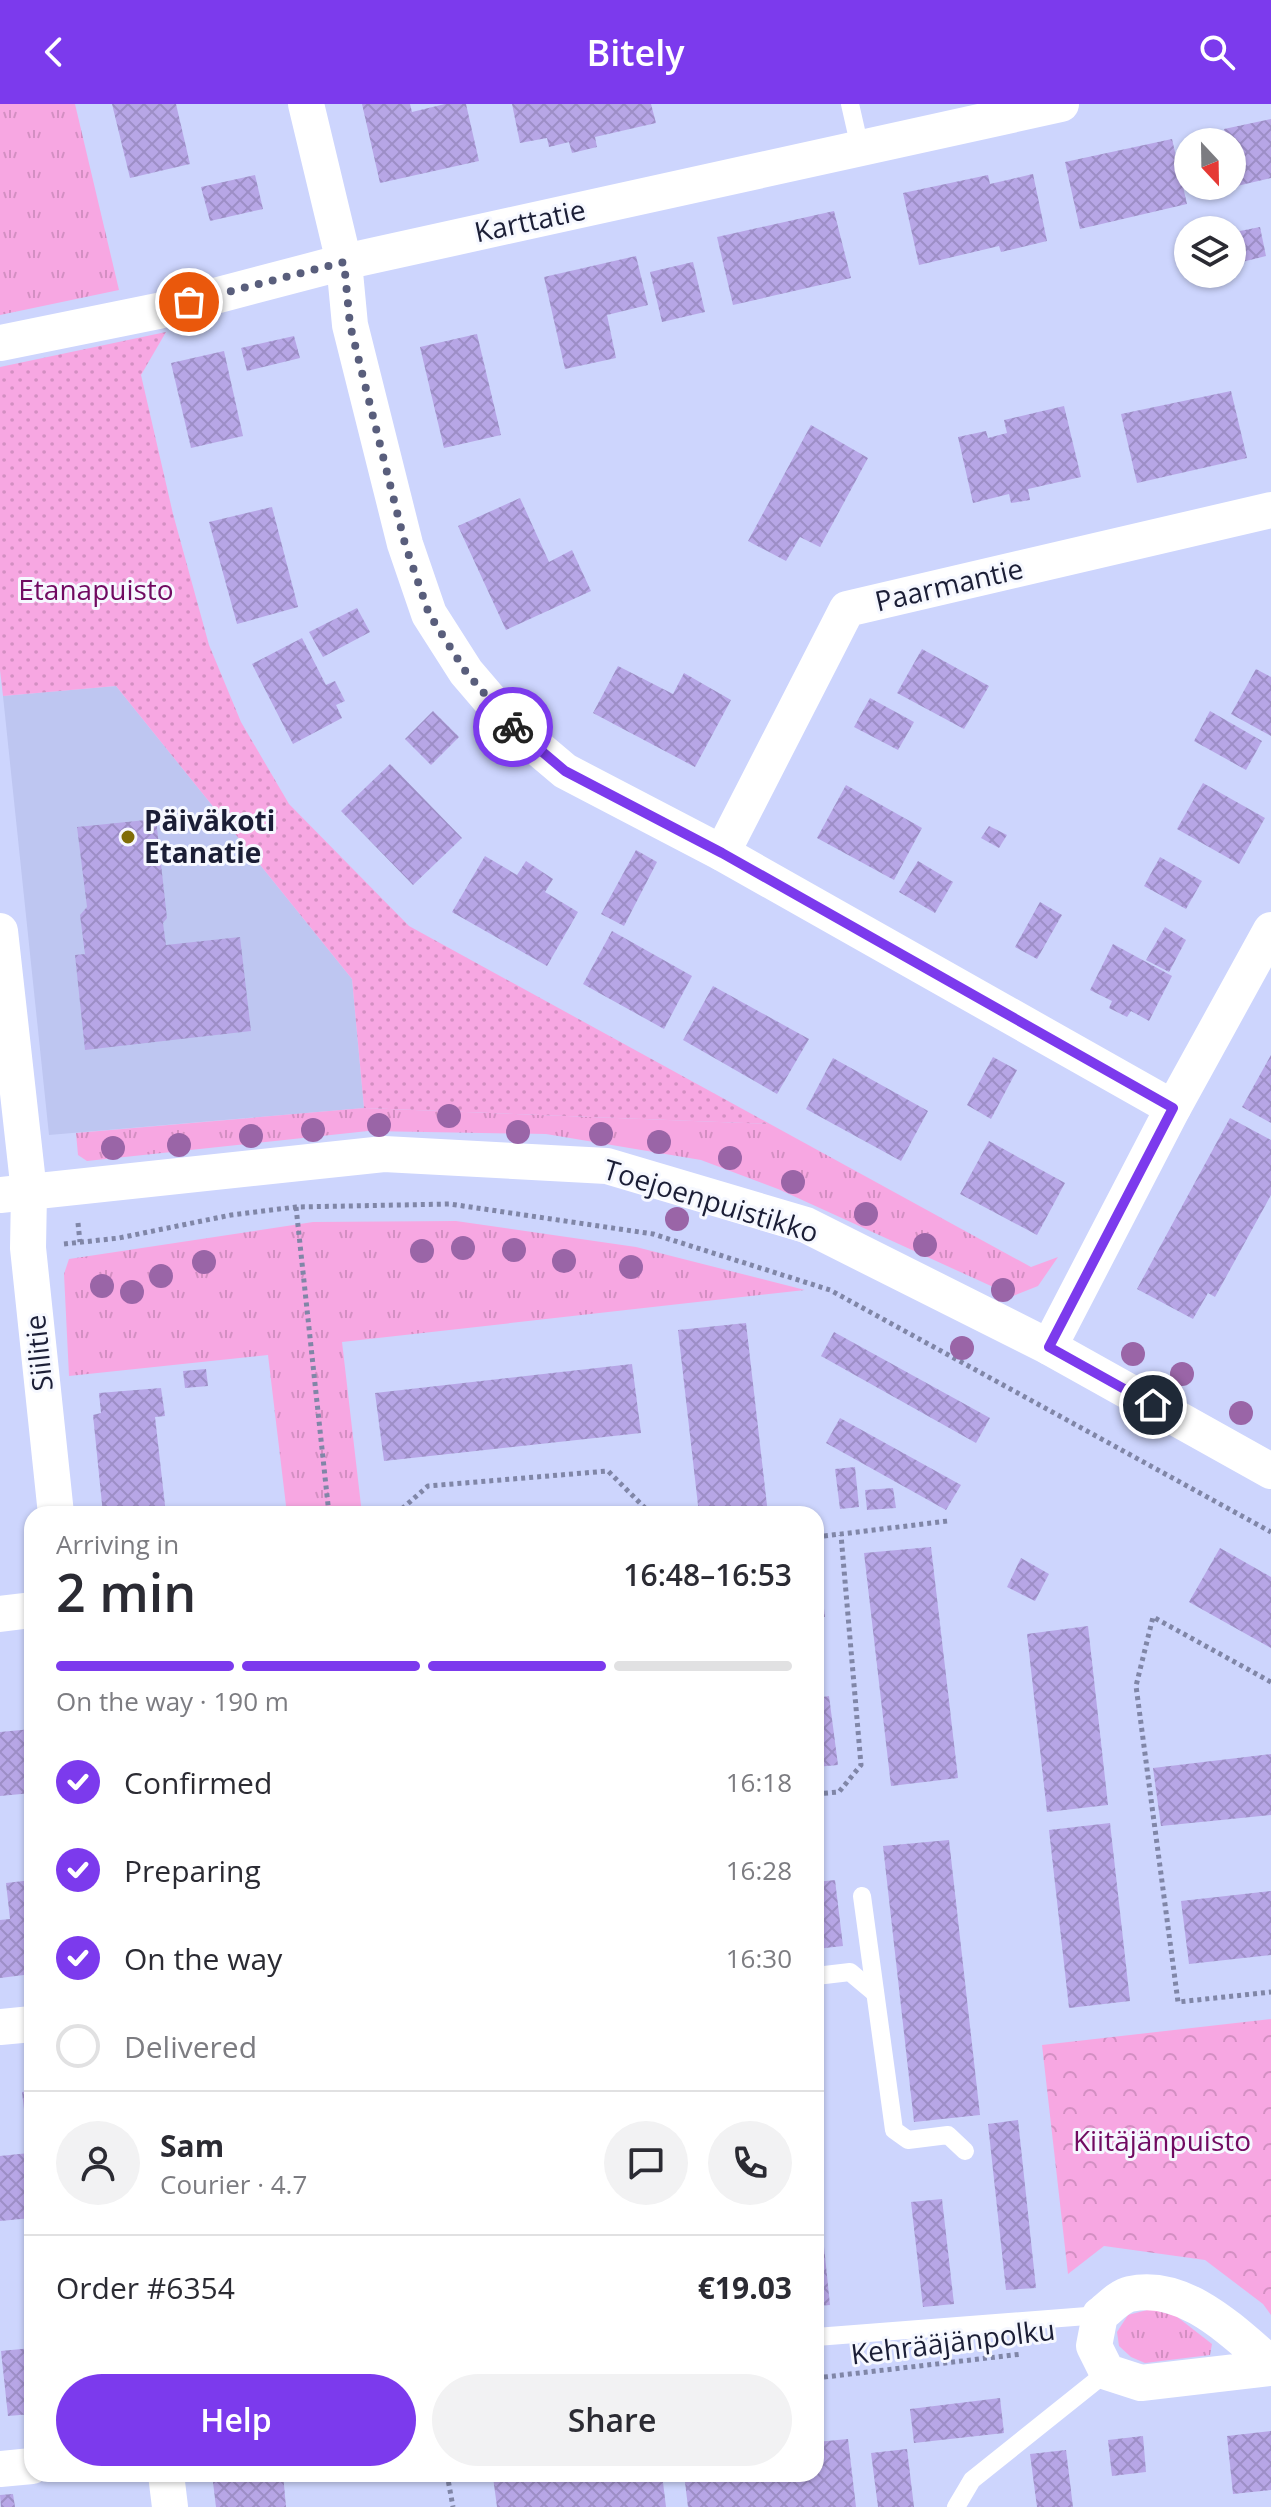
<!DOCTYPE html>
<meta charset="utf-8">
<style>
:root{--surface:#fff;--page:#f2f2f3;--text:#2b2b33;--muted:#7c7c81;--line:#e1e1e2;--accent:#7c3aed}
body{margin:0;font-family:"Open Sans",sans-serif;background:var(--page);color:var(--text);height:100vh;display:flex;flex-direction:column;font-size:30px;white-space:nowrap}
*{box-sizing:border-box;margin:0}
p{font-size:26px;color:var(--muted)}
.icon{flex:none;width:44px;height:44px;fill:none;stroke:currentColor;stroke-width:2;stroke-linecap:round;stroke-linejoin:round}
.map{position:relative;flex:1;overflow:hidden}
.details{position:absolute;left:24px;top:1402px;width:800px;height:976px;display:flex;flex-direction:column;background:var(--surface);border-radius:24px;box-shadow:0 2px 6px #0004}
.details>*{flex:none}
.needle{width:52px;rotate:158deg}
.buttons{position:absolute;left:1174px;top:24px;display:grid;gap:16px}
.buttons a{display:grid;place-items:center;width:72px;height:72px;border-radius:50%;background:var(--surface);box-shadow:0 2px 6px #0004;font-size:40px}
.pin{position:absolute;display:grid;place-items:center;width:68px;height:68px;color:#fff;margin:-34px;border:4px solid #fff;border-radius:50%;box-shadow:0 2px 8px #0007}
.courier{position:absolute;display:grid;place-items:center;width:80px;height:80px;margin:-40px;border:6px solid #7c3aed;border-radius:50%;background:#fff;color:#222;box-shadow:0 2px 10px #0007}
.head em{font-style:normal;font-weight:600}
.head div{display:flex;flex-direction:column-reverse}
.head{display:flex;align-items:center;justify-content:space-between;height:136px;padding:0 32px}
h1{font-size:52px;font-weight:600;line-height:60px}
.bar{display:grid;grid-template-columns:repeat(4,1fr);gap:12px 8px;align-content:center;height:96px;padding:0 32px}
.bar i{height:10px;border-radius:6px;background:var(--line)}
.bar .active{background:var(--accent)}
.bar p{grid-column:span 4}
.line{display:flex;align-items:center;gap:20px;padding:0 32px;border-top:2px solid var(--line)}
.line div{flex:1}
.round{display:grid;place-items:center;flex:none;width:84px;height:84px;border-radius:42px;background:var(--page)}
ol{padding:0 32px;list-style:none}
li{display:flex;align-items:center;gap:24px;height:88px}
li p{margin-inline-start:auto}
li .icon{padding:8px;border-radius:50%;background:var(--accent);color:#fff;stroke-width:4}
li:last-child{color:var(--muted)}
li i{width:44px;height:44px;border:4px solid var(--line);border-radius:50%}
.primary-button{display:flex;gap:16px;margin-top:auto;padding:16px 32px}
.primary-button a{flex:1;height:92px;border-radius:48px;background:var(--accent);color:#fff;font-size:32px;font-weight:600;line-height:92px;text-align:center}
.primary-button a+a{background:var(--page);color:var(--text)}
header{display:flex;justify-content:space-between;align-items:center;height:104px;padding:0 32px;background:var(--accent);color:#fff;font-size:36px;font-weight:600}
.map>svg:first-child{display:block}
.built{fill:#bec6f1}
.grass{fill:url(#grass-tufts)}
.forest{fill:url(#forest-crowns)}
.park{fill:url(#park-dots)}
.building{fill:url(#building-cross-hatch)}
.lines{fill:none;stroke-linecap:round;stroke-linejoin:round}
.path{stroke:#8086a7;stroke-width:5;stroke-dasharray:4 4;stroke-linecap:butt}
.service{stroke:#fff;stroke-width:18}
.minor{stroke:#fff;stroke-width:36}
.tree{fill:#9a65a7}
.done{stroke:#595e7c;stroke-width:8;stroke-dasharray:0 14.4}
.route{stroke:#7c3aed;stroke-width:10}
.poi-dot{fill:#806d09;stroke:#f6f8ff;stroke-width:3}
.labels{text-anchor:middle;stroke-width:6;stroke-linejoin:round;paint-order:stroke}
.street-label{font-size:28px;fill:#1b1e36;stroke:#f6f8ff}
.park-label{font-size:28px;fill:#710a61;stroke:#f6f8ff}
.poi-label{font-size:28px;font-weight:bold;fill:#1b1e36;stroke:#f6f8ff;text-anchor:start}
</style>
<header><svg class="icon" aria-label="back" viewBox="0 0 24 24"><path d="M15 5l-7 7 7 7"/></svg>Bitely<svg class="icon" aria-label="search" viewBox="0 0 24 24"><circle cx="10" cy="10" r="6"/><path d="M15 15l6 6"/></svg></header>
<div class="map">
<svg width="1271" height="2403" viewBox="0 0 1271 2403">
<defs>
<pattern id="grass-tufts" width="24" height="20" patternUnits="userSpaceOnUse" patternTransform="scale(2)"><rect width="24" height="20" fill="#f7a7e2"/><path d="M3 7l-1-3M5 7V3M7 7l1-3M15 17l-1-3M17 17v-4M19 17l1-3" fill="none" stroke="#d38fc2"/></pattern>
<pattern id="forest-crowns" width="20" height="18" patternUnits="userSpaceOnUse" patternTransform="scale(2)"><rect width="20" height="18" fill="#f7a7e2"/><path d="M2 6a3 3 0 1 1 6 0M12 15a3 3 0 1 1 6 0" fill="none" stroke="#d38fc2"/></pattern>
<pattern id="park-dots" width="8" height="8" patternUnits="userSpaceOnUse" patternTransform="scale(2)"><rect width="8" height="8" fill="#f7a7e2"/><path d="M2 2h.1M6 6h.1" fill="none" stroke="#d38fc2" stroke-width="1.8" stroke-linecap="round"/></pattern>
<pattern id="building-cross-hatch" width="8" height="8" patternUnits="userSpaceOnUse" patternTransform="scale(2)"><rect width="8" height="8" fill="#b7a6e6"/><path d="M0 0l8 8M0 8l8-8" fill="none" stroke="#9d8ec6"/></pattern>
</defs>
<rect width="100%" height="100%" fill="#cdd5fd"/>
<!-- built -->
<polygon class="built" points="116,582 352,875 364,1004 49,1031 3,592"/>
<!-- grass -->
<g class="grass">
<polygon points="0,0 75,0 119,186 0,211"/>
<polygon points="364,1004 770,1020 1031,1163 1058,1153 1038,1182 1013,1192 778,1085 701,1056 546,1030 368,1027 87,1057 78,1051 76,1029"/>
<polygon points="456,1117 636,1143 805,1186 342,1238 362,1410 287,1410 268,1251 69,1272 64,1170 69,1155 313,1118"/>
<polygon points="1151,2205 1176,2212 1212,2240 1210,2251 1145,2259 1131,2253 1119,2242 1117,2228 1128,2211"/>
</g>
<!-- forest -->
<polygon class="forest" points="1271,1915 1271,2211 1263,2200 1205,2156 1104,2142 1068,2170 1042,1941"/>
<!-- park -->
<polygon class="park" points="166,228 141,271 173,410 209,541 241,618 289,700 409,822 770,1020 364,1004 352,875 116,582 3,592 0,566 0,263"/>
<!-- building -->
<g class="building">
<polygon points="112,0 176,0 190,60 130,74"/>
<polygon points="362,0 410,0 412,8 445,0 466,0 479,57 380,79"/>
<polygon points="512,0 651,0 656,19 595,33 597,43 572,49 569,38 549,43 547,34 520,39"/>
<polygon points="1271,15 1271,74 1237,82 1232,59 1232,38 1227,38 1224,25"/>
<polygon points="1172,35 1187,100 1080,125 1065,58"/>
<polygon points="1033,70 1047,137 1001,148 999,142 919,161 903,89 988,71 990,80"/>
<polygon points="255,71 263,105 210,117 201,83"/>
<polygon points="834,107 851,174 733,201 717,133"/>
<polygon points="1260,123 1266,152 1242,158 1235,128"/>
<polygon points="636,152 648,201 607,211 616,254 565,265 544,173"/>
<polygon points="693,158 705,208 662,218 650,168"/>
<polygon points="477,230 501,331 444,344 420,243"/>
<polygon points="294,232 300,254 247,267 241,244"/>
<polygon points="224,247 243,332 191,344 171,259"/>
<polygon points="1231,287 1247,354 1137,379 1121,310"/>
<polygon points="1064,302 1081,373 1028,385 1030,396 1011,399 1009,390 973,399 958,333 986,327 988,334 1007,329 1004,316"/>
<polygon points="811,321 868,354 820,443 800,433 786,457 748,437"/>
<polygon points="520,394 549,458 572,446 591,487 506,526 458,422"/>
<polygon points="272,403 298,503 237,520 209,418"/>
<polygon points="357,504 370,528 323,553 309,528"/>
<polygon points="302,534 326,581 335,577 345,597 336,601 342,614 293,640 252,560"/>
<polygon points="922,545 989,582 964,625 897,589"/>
<polygon points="618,562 673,590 684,569 731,596 695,663 593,609"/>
<polygon points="1256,565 1271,573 1271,632 1231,610"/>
<polygon points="870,594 914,618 898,646 854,623"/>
<polygon points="433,607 459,633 431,661 405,635"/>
<polygon points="1210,607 1262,637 1246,666 1194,637"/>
<polygon points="390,660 462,734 413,781 341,707"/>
<polygon points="1203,679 1265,714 1239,760 1177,725"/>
<polygon points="846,681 922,724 894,776 817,734"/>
<polygon points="156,715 167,814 163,819 166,841 240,833 251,927 85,946 75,851 85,850 80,811 87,803 77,723"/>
<polygon points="989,722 1007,731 999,744 981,734"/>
<polygon points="636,746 657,758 624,822 601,810"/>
<polygon points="485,752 517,771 526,757 553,775 545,788 578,808 547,862 452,808"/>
<polygon points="1160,753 1202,777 1186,805 1144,782"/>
<polygon points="918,757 953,778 935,809 899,788"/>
<polygon points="1040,798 1062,811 1037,855 1015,843"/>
<polygon points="1165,823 1186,836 1169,868 1146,856"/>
<polygon points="612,827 692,872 664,925 583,880"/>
<polygon points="1113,840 1172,872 1149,917 1131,907 1127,913 1109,904 1112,897 1090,886"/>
<polygon points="713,882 809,935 777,990 683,936"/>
<polygon points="1271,951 1271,1019 1242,1003"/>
<polygon points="993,953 1017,966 991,1015 967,1001"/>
<polygon points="833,954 928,1007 901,1057 806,1005"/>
<polygon points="1230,1014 1271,1036 1271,1091 1215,1193 1208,1189 1193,1215 1137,1185"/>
<polygon points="989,1037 1065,1079 1037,1131 960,1090"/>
<polygon points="746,1219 768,1410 699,1410 678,1226"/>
<polygon points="834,1228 990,1314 976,1339 821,1252"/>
<polygon points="632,1260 641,1329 384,1357 375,1289"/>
<polygon points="206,1265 208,1282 185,1284 183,1267"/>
<polygon points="161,1284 165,1312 155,1313 166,1410 103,1410 93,1311 101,1309 99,1289"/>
<polygon points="840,1314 961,1381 946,1406 826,1339"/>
<polygon points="855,1363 859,1403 840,1405 835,1365"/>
<polygon points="893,1384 896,1404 867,1406 865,1386"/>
<polygon points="931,1443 958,1674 891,1682 864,1449"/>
<polygon points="1220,1444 1271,1473 1271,1544 1189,1498"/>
<polygon points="816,1453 818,1453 825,1513 816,1513"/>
<polygon points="1021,1454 1049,1470 1035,1497 1007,1483"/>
<polygon points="1088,1522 1108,1701 1047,1708 1027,1530"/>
<polygon points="829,1592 838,1661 816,1663 816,1594"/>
<polygon points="32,1625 32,1689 0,1692 0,1628"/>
<polygon points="1271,1650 1271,1711 1161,1722 1153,1664"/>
<polygon points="1110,1719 1130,1897 1069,1904 1049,1726"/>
<polygon points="949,1736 980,2011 914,2018 883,1742"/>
<polygon points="32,1776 32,1870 0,1874 0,1816 10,1815 6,1779"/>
<polygon points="835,1776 843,1842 816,1845 816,1778"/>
<polygon points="1271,1787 1271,1851 1189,1860 1181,1797"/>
<polygon points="32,1987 32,2114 0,2117 0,2052 29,2049 22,1988"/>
<polygon points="1018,2016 1036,2184 1006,2186 988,2020"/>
<polygon points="818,2084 830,2201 816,2202 816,2085"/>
<polygon points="942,2095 954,2200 923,2203 911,2098"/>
<polygon points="32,2244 32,2310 8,2312 1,2247"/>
<polygon points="1000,2294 1004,2329 914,2339 910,2305"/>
<polygon points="1271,2327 1271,2386 1233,2390 1227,2332"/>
<polygon points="1143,2332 1146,2368 1112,2372 1108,2336"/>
<polygon points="848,2335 856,2403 688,2403 684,2370 816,2370 816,2338"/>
<polygon points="907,2345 914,2403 878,2403 871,2349"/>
<polygon points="1066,2346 1073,2403 1037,2403 1030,2350"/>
<polygon points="212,2370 283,2370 286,2403 216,2403"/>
<polygon points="518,2370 662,2370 666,2403 497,2403 493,2373"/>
<polygon points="13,2390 15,2403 1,2403 0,2391"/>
</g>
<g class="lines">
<!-- path -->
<g class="path">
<polyline points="296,1103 329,1410"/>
<polyline points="78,1119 80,1138"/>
<polyline points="64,1140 119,1134 231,1111 296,1103 450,1100 653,1130 830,1186 1271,1428"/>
<polyline points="396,1410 428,1382 608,1367 651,1410"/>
<polyline points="816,1433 948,1417"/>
<polyline points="1271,1578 1153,1513 1136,1582 1178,1898 1271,1888"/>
<polyline points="816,1690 839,1688 861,1661 841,1431"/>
<polyline points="816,2274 1022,2250"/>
<polyline points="447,2370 453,2403"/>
</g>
<!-- service -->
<g class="service">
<polyline points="850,0 860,44"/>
<polyline points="862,1792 894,2026 908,2036 948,2031 965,2047"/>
<polyline points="816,1872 850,1868 875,1889"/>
<polyline points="816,2233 1100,2211"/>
<polyline points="956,2403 972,2376 1107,2268"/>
</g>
<!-- minor -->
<g class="minor">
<polyline points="306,0 344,158 350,221 405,440 429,510 466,568 514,624 565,667 722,749 1173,1004"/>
<polyline points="0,239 158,207 344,158 1061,0"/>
<polyline points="722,749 847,505 1271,406"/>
<polyline points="0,827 29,1088 28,1144 56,1410"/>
<polyline points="0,1091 384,1050 607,1062 806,1121 1049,1243 1271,1367"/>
<polyline points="1049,1243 1173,1004 1271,826"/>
<polyline points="0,1510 32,1506"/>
<polyline points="0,1923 32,1920"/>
<path d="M 1271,2260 C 1233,2228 1185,2178 1130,2190 C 1120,2192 1108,2205 1100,2211 L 1094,2242 L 1107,2268 L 1141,2279 L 1271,2264"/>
<polyline points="0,2365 32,2362"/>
<polyline points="166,2370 170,2403"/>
</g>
</g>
<!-- trees -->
<g class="tree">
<circle cx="449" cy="1012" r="12"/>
<circle cx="379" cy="1021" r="12"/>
<circle cx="313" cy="1026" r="12"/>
<circle cx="518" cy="1028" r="12"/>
<circle cx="601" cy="1030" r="12"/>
<circle cx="251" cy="1032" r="12"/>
<circle cx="659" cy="1038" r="12"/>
<circle cx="179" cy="1041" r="12"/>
<circle cx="113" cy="1044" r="12"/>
<circle cx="730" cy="1054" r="12"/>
<circle cx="793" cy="1078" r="12"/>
<circle cx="866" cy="1110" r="12"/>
<circle cx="677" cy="1115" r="12"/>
<circle cx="925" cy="1141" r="12"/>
<circle cx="463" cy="1144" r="12"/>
<circle cx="514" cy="1146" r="12"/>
<circle cx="422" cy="1147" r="12"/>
<circle cx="564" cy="1157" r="12"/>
<circle cx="204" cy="1158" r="12"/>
<circle cx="631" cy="1163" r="12"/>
<circle cx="161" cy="1172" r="12"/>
<circle cx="102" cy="1182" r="12"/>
<circle cx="1003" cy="1186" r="12"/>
<circle cx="132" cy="1188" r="12"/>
<circle cx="962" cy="1244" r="12"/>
<circle cx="1133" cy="1250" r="12"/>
<circle cx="1182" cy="1270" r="12"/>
<circle cx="1241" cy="1309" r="12"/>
</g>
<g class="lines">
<!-- done -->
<polyline class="done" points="189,198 344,158 350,221 405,440 429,510 466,568 513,623"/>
<!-- route -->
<polyline class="route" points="513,623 565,667 722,749 1173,1004 1049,1243 1153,1301"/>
</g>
<!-- markers -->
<circle class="poi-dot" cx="128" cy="733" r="8"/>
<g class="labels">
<!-- street labels -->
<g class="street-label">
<text transform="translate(530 117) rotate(-12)" y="10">Karttatie</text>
<text transform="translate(949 481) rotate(-13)" y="10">Paarmantie</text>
<text transform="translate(711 1097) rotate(17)" y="10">Toejoenpuistikko</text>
<text transform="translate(39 1249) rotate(-96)" y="10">Siilitie</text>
<text transform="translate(953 2238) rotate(-7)" y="10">Kehrääjänpolku</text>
</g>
<!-- park labels -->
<g class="park-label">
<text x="96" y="496">Etanapuisto</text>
<text x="1162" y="2047">Kiitäjänpuisto</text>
</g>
<!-- poi labels -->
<g class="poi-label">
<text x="144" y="727">Päiväkoti<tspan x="144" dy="32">Etanatie</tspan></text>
</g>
</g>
</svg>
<div class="buttons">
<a><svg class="needle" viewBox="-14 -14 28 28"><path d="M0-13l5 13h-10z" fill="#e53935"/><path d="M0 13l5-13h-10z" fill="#7c7c81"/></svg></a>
<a><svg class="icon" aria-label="layers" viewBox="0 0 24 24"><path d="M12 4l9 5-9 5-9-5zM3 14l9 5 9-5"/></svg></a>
</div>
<div class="pin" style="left:189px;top:198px;background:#ea580c"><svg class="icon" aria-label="bag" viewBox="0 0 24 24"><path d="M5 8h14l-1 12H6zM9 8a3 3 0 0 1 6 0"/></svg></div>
<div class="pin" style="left:1153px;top:1301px;background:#1f2937"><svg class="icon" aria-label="home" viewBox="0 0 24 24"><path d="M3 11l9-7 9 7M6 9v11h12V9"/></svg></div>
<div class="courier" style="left:513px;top:623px"><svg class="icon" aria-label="bike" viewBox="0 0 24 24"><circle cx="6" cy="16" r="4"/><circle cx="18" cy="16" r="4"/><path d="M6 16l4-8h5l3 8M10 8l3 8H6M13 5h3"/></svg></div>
<section class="details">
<div class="head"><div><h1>2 min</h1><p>Arriving in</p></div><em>16:48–16:53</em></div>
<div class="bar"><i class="active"></i><i class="active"></i><i class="active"></i><i></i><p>On the way · 190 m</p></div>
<ol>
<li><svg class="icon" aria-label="check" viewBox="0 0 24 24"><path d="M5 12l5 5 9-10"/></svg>Confirmed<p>16:18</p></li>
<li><svg class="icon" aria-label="check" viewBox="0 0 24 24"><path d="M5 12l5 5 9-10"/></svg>Preparing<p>16:28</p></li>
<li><svg class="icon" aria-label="check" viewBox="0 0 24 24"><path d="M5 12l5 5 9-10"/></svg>On the way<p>16:30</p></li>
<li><i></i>Delivered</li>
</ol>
<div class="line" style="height:144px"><a class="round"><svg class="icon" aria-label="person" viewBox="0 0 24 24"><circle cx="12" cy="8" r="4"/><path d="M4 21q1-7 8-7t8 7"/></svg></a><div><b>Sam</b><p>Courier · 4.7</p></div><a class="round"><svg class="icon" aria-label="chat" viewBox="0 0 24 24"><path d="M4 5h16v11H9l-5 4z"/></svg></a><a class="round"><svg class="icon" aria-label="phone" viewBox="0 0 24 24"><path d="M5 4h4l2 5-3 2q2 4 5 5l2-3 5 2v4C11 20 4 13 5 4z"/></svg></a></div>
<div class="line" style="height:104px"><div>Order #6354</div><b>€19.03</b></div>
<div class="primary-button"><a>Help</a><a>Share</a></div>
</section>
</div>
